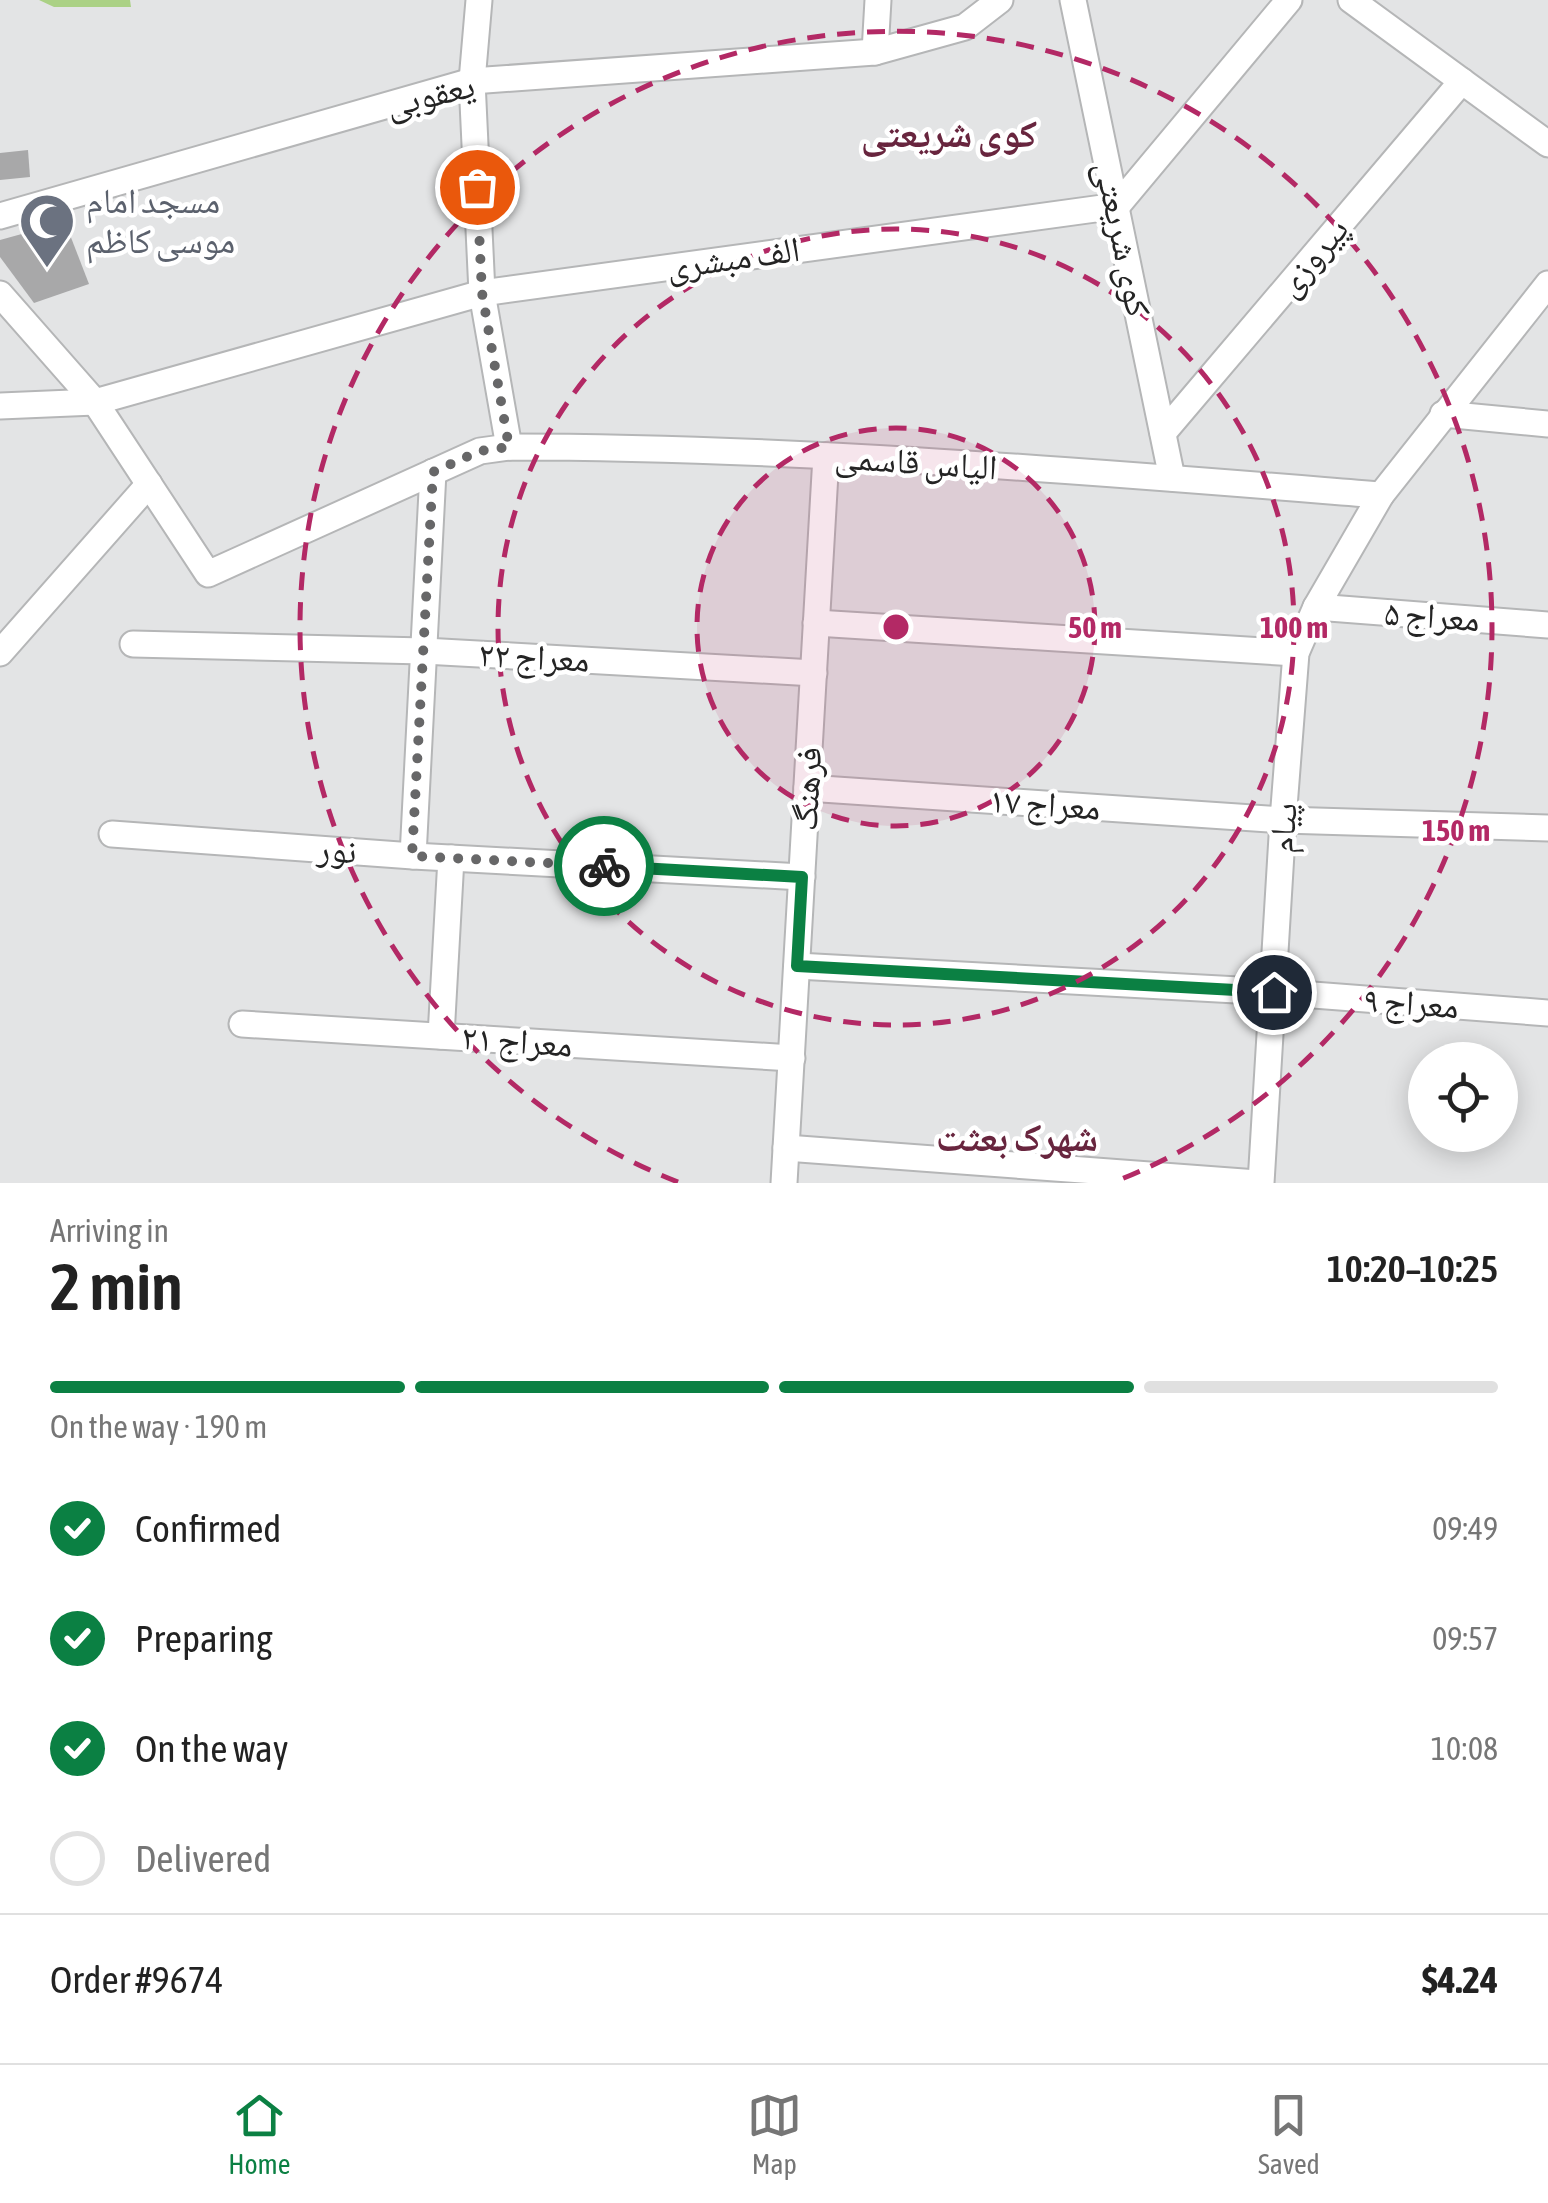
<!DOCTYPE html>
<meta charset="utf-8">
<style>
:root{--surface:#fff;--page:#f2f2f2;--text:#222;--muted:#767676;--line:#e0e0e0;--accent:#0b8043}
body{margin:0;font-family:"Asap Condensed","Noto Naskh Arabic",sans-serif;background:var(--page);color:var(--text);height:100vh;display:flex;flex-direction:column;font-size:38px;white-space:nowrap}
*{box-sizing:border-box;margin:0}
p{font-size:32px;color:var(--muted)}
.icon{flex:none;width:55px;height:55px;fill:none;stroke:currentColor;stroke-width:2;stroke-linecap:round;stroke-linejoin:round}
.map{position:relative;height:1183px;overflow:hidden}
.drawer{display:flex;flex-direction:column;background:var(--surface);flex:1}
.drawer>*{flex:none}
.controls{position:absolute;left:1408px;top:1042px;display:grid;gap:20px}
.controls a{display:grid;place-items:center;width:110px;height:110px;border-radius:50%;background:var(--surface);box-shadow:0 5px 25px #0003;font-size:50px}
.pin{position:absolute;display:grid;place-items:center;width:85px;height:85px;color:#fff;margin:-42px;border:5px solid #fff;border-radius:50%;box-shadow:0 2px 10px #0007}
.courier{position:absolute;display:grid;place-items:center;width:100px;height:100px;margin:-50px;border:8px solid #0b8043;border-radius:50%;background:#fff;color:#222;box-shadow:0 2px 12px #0007}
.overview em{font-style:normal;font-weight:600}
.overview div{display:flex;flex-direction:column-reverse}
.overview{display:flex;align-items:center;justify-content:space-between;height:170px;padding:0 50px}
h1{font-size:65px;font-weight:600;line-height:75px}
.bar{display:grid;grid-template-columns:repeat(4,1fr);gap:15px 10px;align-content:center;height:120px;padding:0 50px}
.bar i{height:12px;border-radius:8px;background:var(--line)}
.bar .active{background:var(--accent)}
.bar p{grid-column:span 4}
.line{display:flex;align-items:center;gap:25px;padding:0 50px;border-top:2px solid var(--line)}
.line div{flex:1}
ol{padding:0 50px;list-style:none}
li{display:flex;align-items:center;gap:30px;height:110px}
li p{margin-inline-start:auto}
li .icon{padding:10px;border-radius:50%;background:var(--accent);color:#fff;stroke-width:4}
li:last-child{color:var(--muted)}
li i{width:55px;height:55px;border:5px solid var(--line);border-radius:50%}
.tab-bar{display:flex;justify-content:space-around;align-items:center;height:140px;border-top:2px solid var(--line);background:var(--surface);font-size:28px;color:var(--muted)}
.tab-bar a{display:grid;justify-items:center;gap:5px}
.tab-bar .active{color:var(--accent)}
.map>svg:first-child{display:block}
.green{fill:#abd185}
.building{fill:#a8a8a9}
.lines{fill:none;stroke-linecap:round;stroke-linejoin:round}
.street-casing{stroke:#b5b6b7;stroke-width:29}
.street{stroke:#fff;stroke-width:25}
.done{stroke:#676768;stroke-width:10;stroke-dasharray:0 18}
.route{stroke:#0b8043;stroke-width:12}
.ring{fill:none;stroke:#b32965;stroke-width:5;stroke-dasharray:18 12}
.labels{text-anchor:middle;stroke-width:9;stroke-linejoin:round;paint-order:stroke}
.street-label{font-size:35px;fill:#242424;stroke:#fff}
.worship-label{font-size:35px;fill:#5b616d;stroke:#fff;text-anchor:start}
.neighbourhood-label{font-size:38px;font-weight:bold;fill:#68253e;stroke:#fff}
.centre{fill:#b32965;stroke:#fff;stroke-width:5}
.ring-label{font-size:30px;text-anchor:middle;font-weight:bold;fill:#b32965;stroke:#fff;stroke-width:9;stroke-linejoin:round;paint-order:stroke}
</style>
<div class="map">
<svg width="1548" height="1183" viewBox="0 0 1548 1183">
<rect width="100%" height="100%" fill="#e3e4e5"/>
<!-- green -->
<polygon class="green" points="39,0 130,0 131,7 54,7"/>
<!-- building -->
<g class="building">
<polygon points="28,150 30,177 0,180 0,153"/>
<polygon points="65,222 89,284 34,303 0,257 0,240"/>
</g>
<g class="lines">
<!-- street casing -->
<g class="street-casing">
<g id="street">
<polyline points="479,0 472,81 482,293 509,447"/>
<polyline points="1073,0 1172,478"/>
<polyline points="1351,0 1548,144"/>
<polyline points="875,52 878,0"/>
<polyline points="0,216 472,81 875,52 965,27 1000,0"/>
<path d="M 0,294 L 95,402 L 208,574 L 480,451 L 509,447 C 800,447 1092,472 1381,495 L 1548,284"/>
<polyline points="0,406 95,402 482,293 1117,206 1289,0"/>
<polyline points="1443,414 1548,424"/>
<polyline points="1163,433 1462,81"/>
<polyline points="1316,607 1548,625"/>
<polyline points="816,623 1296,653"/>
<polyline points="133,644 424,651 814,673"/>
<polyline points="0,653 149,484"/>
<polyline points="807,788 1283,820 1548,828"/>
<polyline points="112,834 413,856 802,877"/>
<polyline points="413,856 433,472"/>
<polyline points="797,966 1274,992 1548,1013"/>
<polyline points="242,1024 792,1058"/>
<polyline points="441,1036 451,858"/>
<polyline points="786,1148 1257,1183"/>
<polyline points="784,1183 826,456"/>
<polyline points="1261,1183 1283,820 1296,653 1316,607 1381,495"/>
</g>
</g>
<!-- street -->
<use href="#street" class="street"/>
</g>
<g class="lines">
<!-- done -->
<polyline class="done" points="477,187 482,293 509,447 480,451 433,472 412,856 604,866"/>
<!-- route -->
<polyline class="route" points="604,866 802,877 797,966 1274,992"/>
</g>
<!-- distance rings -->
<circle cx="896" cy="627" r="199" fill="#b32965" fill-opacity=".12"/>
<g class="ring">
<circle cx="896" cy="627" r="199"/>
<circle cx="896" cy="627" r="398"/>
<path d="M678 1182A596 596 0 1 1 1114 1182"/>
</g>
<!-- icons -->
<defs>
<g id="mosque-pin" transform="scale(2.875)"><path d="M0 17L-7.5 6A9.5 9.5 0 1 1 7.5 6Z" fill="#6b7280" stroke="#fff"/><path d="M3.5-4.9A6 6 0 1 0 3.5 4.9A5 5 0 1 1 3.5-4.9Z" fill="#fff"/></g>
</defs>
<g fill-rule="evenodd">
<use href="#mosque-pin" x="47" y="221"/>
</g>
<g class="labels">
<!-- street labels -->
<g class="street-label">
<text transform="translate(430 95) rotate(-14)" y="12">یعقوبی</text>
<text transform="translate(1123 239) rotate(78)" y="12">کوی شریعتی</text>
<text transform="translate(1312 257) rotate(-50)" y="12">پیروزی</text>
<text transform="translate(733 258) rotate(-8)" y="12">الف مبشری</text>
<text transform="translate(916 462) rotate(4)" y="12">الیاس قاسمی</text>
<text transform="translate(1432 616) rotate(4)" y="12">معراج ۵</text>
<text transform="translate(534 657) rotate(3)" y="12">معراج ۲۲</text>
<text transform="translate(807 789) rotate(-87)" y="12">فرهنگ</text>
<text transform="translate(1045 804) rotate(4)" y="12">معراج ۱۷</text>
<text transform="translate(1283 828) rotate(-86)" y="12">پیام</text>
<text transform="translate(337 850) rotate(4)" y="12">نور</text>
<text transform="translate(1411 1003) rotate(4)" y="12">معراج ۹</text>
<text transform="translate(517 1041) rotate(4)" y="12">معراج ۲۱</text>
</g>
<!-- worship labels -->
<g class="worship-label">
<text x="86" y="213">مسجد امام<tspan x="86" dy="40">موسی کاظم</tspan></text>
</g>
<!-- neighbourhood labels -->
<g class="neighbourhood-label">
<text x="949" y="147">کوی شریعتی</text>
<text x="1017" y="1151">شهرک بعثت</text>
</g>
</g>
<circle cx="896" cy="627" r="15" class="centre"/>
<g class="ring-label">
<text x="1095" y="638">50 m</text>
<text x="1294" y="638">100 m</text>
<text x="1456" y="841">150 m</text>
</g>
</svg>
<div class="controls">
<a><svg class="icon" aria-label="locate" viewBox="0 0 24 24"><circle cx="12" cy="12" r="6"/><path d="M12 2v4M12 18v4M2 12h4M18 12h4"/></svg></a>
</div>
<div class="pin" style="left:477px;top:187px;background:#ea580c"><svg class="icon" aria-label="bag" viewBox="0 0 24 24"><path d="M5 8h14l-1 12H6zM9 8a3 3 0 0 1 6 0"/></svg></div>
<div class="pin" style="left:1274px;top:992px;background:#1f2937"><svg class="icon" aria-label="home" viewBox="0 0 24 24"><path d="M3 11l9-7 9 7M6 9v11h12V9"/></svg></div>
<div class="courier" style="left:604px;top:866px"><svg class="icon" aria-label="bike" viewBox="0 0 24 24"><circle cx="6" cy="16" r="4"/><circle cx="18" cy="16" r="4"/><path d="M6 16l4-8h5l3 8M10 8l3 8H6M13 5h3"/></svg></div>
</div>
<section class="drawer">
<div class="overview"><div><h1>2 min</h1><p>Arriving in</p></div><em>10:20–10:25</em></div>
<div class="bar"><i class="active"></i><i class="active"></i><i class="active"></i><i></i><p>On the way · 190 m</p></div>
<ol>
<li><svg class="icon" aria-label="check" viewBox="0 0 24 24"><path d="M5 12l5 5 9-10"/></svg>Confirmed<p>09:49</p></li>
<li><svg class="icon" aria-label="check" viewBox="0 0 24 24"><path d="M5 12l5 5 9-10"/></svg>Preparing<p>09:57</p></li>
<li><svg class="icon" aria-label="check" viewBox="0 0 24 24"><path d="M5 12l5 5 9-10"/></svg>On the way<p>10:08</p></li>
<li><i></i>Delivered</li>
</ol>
<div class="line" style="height:130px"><div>Order #9674</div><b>$4.24</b></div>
</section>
<nav class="tab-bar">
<a class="active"><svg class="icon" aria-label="home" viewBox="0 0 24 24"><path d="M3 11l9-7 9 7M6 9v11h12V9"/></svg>Home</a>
<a><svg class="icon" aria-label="map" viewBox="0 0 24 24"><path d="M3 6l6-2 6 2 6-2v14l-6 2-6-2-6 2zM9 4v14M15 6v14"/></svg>Map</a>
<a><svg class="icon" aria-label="saved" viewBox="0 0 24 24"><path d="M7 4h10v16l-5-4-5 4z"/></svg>Saved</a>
</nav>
